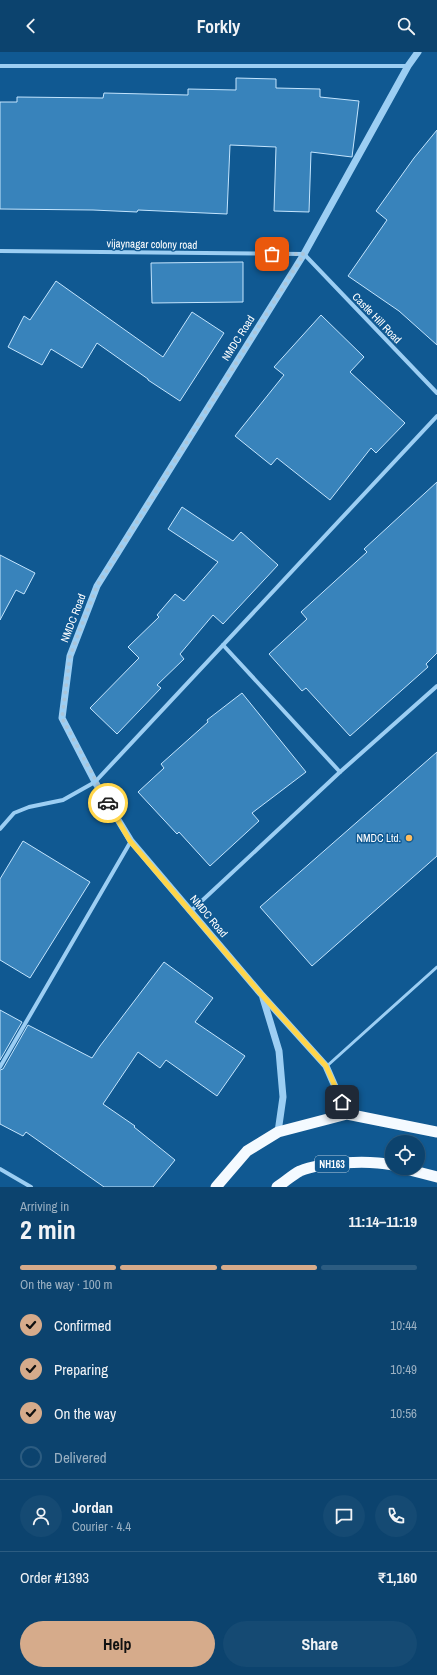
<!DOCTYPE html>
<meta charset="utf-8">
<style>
:root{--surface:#0c436e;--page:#154a73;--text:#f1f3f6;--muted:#9ab0c2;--line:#2c5c81;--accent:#d6ab8b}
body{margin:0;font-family:"Archivo Narrow",sans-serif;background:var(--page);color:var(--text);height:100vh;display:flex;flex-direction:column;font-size:15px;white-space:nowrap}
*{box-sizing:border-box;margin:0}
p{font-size:13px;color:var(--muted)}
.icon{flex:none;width:22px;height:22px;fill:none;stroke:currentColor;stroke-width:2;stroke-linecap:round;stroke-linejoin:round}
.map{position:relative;height:1135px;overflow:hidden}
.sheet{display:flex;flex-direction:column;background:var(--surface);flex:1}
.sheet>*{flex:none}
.buttons{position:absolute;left:385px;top:1083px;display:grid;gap:8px}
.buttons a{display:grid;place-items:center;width:40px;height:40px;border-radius:50%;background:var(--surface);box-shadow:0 1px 3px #0004,0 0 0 1px var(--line);font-size:20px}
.pin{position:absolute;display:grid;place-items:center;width:34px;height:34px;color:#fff;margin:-17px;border-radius:8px;box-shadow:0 2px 6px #0006}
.courier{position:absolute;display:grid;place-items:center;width:40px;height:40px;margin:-20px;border:3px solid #ffd54a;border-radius:50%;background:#fff;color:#222;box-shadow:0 1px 5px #0007}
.headline em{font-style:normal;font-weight:700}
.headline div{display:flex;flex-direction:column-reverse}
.headline{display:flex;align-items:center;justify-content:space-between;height:68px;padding:0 20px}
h1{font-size:26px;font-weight:700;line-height:30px}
.bar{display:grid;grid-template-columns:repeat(4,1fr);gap:6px 4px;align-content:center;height:48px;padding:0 20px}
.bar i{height:5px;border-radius:3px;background:var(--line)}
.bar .active{background:var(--accent)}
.bar p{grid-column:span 4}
.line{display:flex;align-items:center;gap:10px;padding:0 20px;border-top:1px solid var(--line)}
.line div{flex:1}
.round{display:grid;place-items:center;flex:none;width:42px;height:42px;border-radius:21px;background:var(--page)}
ol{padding:0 20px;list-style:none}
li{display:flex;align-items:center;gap:12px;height:44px}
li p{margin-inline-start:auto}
li .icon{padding:4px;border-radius:50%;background:var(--accent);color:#111;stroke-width:4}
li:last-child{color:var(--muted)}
li i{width:22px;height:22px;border:2px solid var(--line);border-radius:50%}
.primary-button{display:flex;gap:8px;margin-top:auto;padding:8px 20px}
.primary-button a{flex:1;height:46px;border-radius:24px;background:var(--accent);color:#111;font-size:16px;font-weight:700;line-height:46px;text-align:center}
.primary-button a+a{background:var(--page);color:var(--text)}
header{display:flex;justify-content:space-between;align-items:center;height:52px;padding:0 20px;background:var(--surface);font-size:18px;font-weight:700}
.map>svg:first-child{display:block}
.building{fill:#3883bb;stroke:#c4e5fe}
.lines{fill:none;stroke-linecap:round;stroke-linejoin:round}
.service{stroke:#9ccef3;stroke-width:3}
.minor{stroke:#9ccef3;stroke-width:4}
.tertiary{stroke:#9ccef3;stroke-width:7}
.trunk{stroke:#f4faff;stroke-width:11}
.done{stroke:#abc5d9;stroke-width:4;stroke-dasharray:0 7.2}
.route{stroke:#ffd54a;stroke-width:5}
.poi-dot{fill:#ffbd5e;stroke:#105992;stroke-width:1.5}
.labels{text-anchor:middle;stroke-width:3;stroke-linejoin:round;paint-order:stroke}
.shield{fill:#105992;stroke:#b7cdde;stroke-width:1}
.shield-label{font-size:10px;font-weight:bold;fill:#fff}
.street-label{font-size:11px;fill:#fff;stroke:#105992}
.poi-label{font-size:11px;fill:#fff;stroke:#105992;text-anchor:end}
</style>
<header><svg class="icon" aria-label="back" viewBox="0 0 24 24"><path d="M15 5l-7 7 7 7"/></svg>Forkly<svg class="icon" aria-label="search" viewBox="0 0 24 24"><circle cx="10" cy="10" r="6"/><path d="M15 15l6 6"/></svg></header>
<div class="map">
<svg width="437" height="1135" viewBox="0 0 437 1135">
<rect width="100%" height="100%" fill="#105992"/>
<!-- building -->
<g class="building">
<polygon points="236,26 276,27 276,36 320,37 320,45 359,49 352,105 311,100 309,160 274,159 276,95 230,93 227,162 138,158 137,160 93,158 0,157 0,50 17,50 17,45 103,46 104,41 188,43 188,37 236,38"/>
<polygon points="437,78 437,293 399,259 348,224 387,168 376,159 414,106"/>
<polygon points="243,210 243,250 152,251 151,211"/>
<polygon points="56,229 163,305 192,260 224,281 180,349 148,328 148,327 97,291 82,316 51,297 42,313 8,295 24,264 30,268"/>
<polygon points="321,263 364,305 350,320 405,371 376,401 371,396 330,448 277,406 271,413 235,384 284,323 274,315"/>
<polygon points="437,430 437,601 426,612 428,615 350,684 306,636 302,639 269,602 307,567 301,560 367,500 364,497"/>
<polygon points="182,455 233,489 241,480 278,513 223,572 213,563 180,602 184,607 157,633 161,636 117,682 90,656 139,606 128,595 159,565 157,563 175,542 184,549 218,510 168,477"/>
<polygon points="0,503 35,521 24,542 16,538 0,568"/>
<polygon points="242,641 306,720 252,761 259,769 210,814 179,780 177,782 138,740 164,716 161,712 208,670 207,668"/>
<polygon points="437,700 437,804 312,914 260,855"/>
<polygon points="23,789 90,830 30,926 0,908 0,827"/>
<polygon points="164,910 213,946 195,970 245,1004 217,1044 166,1008 160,1016 138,1000 103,1052 135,1074 134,1075 175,1108 153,1135 104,1135 26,1080 23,1084 0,1072 0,1018 3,1017 28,973 92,1006 100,994"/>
<polygon points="0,958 22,970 0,1008"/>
</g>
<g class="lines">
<!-- service -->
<polyline class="service" points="327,1014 437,915"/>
<!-- minor -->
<g class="minor">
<polyline points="0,14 408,14"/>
<polyline points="0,199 304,202 437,341"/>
<polyline points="223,593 340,720"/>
<polyline points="0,777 14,761 29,755 63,748 95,730 437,364"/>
<polyline points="191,859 340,720 437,634"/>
<polyline points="0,1015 131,789"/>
<polyline points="0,1117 31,1135"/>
</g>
<!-- tertiary -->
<g class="tertiary">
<polyline points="263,946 279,999 283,1045 278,1080"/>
<polyline points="347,1062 326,1014 261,942 131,789 95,730 62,666 70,604 97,534 304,202 408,14 418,0"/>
</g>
<!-- trunk -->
<g class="trunk">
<polyline points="402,1116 437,1125"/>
<polyline points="216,1135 247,1099 278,1080 347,1062 437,1080"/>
<path d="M 277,1135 C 285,1130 292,1123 300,1119 C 322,1110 369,1108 392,1113"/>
</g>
</g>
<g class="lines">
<!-- done -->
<polyline class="done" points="108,751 62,666 70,604 97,534 304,202 272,202"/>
<!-- route -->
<polyline class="route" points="108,751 130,789 261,942 326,1014 342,1050"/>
</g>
<!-- markers -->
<circle class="poi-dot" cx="409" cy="786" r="4"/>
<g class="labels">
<!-- shield labels -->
<rect class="shield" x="315" y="1104" width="34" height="16" rx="3"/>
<g class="shield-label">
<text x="332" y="1116">NH163</text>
</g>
<!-- street labels -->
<g class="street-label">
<text transform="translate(152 192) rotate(1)" y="4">vijaynagar colony road</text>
<text transform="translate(377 266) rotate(46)" y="4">Castle Hill Road</text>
<text transform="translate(238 286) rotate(-58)" y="4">NMDC Road</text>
<text transform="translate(73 566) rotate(-69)" y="4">NMDC Road</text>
<text transform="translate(209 864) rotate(50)" y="4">NMDC Road</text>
</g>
<!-- poi labels -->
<g class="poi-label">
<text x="401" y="790">NMDC Ltd.</text>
</g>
</g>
</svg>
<div class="buttons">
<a><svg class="icon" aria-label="locate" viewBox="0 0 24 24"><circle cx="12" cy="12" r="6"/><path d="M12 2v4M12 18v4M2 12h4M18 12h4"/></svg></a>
</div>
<div class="pin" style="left:272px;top:202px;background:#ea580c"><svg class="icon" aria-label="bag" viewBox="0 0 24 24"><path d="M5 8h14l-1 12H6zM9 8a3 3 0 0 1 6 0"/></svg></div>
<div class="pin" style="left:342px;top:1050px;background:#1f2937"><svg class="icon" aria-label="home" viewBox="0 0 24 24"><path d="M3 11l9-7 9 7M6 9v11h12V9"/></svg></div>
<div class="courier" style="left:108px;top:751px"><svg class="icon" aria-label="car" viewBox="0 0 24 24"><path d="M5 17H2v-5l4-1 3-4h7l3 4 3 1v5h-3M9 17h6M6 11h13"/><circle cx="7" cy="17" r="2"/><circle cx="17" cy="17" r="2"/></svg></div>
</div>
<section class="sheet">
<div class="headline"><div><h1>2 min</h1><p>Arriving in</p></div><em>11:14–11:19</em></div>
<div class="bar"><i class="active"></i><i class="active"></i><i class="active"></i><i></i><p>On the way · 100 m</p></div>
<ol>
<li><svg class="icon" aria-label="check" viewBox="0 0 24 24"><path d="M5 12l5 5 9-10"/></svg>Confirmed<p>10:44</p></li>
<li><svg class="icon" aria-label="check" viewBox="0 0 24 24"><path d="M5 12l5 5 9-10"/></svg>Preparing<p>10:49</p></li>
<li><svg class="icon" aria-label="check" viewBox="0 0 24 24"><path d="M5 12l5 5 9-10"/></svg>On the way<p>10:56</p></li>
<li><i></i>Delivered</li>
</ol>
<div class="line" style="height:72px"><a class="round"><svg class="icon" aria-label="person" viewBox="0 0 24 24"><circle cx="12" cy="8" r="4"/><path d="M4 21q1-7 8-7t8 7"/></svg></a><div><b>Jordan</b><p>Courier · 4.4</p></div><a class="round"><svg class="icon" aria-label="chat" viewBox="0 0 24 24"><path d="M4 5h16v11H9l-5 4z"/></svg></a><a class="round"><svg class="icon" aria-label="phone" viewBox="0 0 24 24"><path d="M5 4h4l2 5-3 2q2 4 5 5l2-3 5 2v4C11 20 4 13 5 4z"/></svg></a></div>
<div class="line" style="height:52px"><div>Order #1393</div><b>₹1,160</b></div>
<div class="primary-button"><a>Help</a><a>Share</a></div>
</section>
